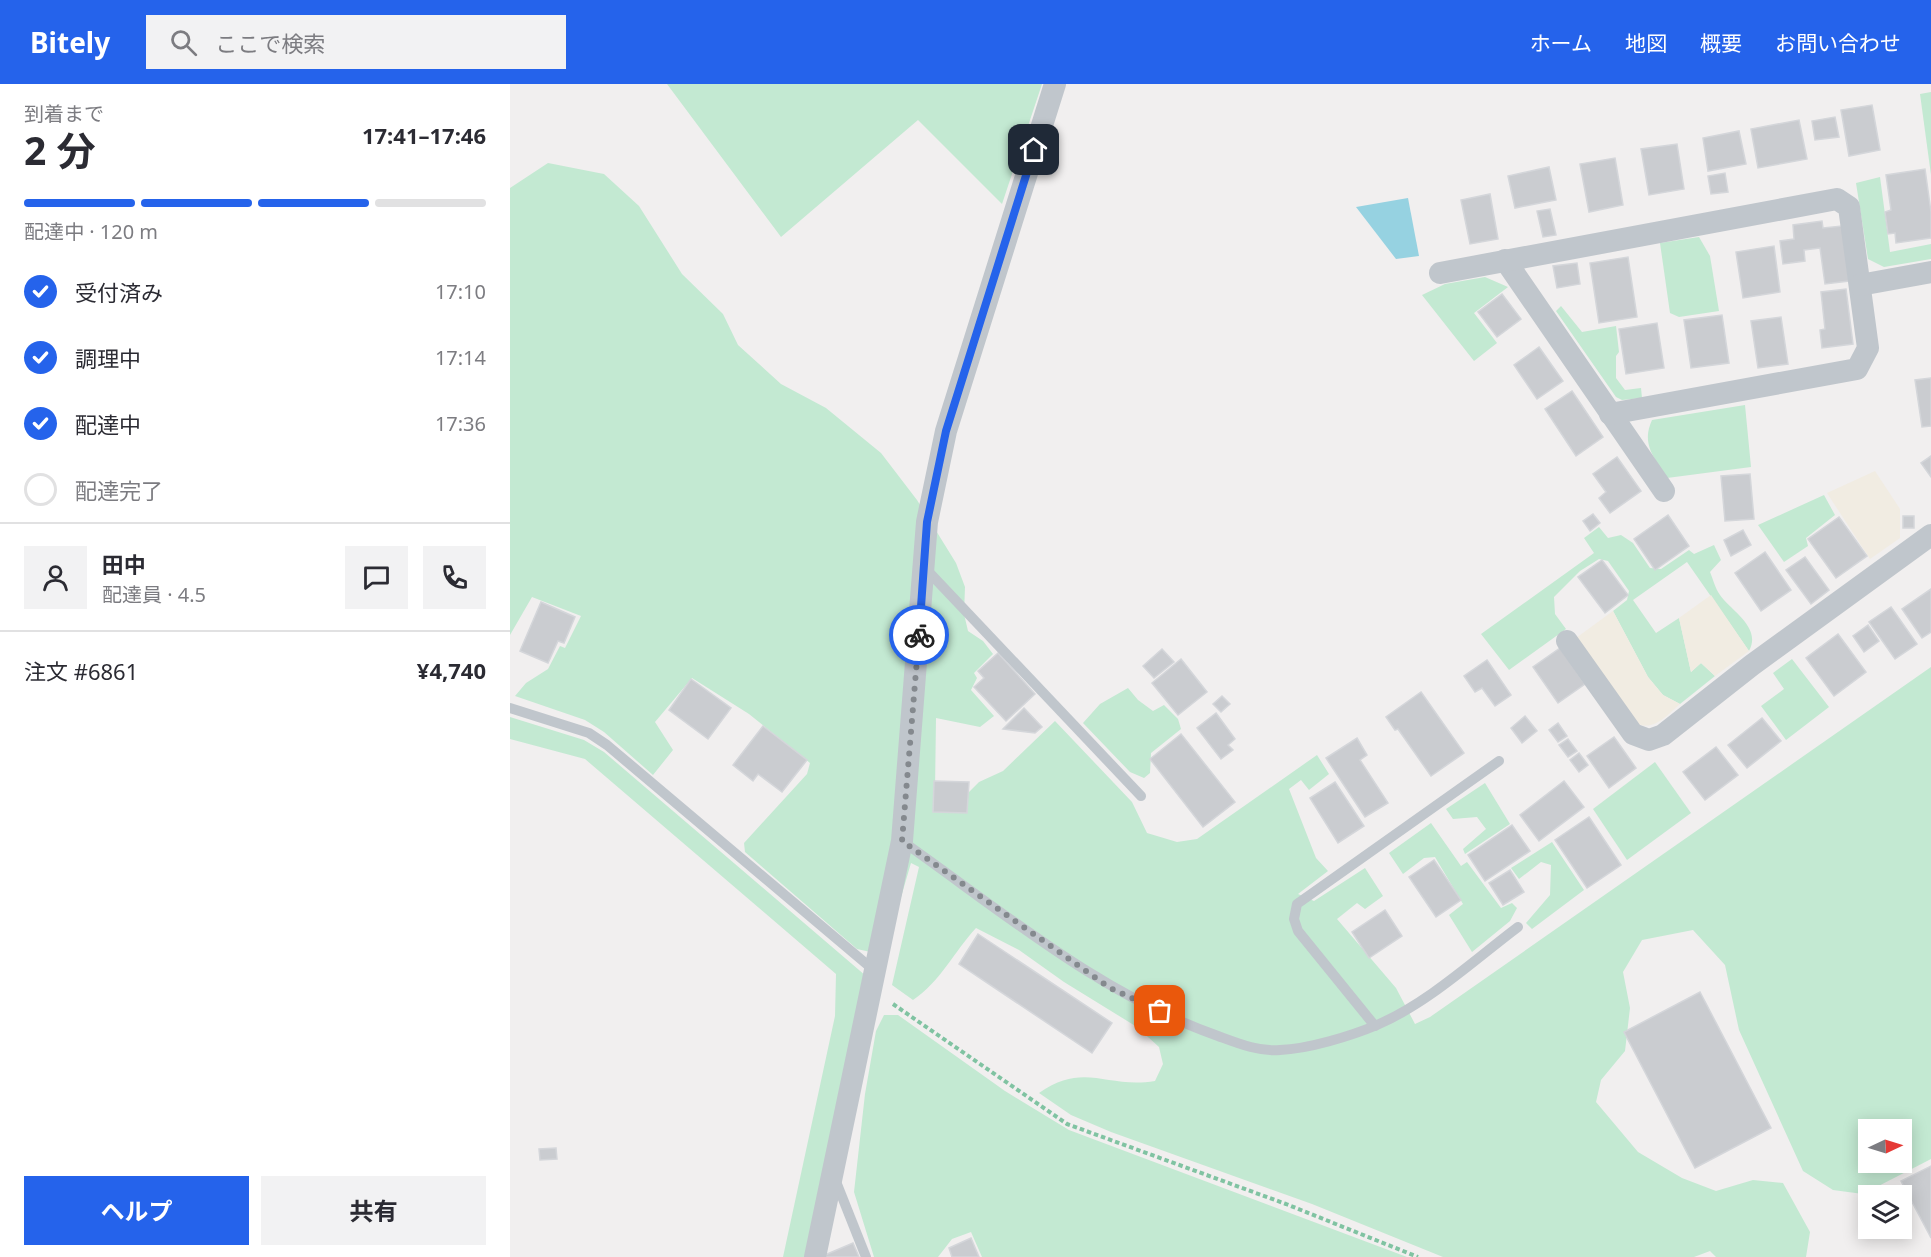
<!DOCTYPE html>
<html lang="ja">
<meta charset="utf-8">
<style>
:root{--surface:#fff;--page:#f2f2f3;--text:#2b2b33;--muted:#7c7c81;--line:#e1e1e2;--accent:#2563eb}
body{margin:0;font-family:"Noto Sans","Noto Sans JP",sans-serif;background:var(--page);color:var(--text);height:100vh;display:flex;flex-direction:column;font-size:22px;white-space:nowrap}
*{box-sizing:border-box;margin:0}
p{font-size:20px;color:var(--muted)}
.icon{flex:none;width:33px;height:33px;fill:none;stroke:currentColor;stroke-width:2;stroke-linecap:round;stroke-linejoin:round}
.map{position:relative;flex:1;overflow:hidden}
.drawer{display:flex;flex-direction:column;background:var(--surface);width:510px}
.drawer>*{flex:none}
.needle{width:39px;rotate:86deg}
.tools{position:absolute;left:1348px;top:1035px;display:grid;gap:12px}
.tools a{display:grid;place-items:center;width:54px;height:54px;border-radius:0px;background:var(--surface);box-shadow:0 3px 15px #0003;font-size:30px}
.pin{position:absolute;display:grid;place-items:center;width:51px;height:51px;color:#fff;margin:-26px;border-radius:12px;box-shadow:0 3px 9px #0006}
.courier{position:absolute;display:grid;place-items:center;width:60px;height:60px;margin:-30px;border:4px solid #2563eb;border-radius:50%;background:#fff;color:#222;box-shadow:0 2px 8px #0007}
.summary em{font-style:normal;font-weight:700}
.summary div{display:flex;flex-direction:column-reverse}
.summary{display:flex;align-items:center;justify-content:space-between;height:102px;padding:0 24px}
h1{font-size:39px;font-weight:700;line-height:45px}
.bar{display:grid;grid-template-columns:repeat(4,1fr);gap:9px 6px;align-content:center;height:72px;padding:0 24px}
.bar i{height:8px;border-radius:4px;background:var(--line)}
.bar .selected{background:var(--accent)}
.bar p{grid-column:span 4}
.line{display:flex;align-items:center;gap:15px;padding:0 24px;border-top:2px solid var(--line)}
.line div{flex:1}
.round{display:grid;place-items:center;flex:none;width:63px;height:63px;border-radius:0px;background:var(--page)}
ol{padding:0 24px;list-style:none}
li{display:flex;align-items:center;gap:18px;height:66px}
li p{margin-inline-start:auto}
li .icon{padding:6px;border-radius:50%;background:var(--accent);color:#fff;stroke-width:4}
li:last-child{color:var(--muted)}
li i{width:33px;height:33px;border:3px solid var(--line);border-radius:50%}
.primary-button{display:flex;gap:12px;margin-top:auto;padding:12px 24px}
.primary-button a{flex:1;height:69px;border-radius:0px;background:var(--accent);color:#fff;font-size:24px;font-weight:700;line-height:69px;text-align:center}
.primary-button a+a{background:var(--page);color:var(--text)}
header{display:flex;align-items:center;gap:36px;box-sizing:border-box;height:84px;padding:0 30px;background:var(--accent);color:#fff}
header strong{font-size:28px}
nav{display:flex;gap:33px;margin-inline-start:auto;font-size:21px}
.search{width:420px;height:54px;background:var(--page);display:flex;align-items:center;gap:15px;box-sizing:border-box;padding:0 21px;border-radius:0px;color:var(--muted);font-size:22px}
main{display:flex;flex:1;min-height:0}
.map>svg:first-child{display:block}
.green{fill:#c3e9d2;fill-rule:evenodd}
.sand{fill:#f1ece2}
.water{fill:#96d2e1}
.building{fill:#caccd0;stroke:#d4d6da;stroke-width:1.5}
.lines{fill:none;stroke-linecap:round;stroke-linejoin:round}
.path{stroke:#80c3a2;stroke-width:4;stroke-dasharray:4.5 3;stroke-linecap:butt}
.service{stroke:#c0c6cc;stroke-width:10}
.minor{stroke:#c0c6cc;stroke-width:22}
.done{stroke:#84898e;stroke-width:6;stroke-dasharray:0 10.8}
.route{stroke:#2563eb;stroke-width:8}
</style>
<header>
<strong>Bitely</strong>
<div class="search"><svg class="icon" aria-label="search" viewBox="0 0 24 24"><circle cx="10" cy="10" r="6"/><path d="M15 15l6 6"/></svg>ここで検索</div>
<nav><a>ホーム</a><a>地図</a><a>概要</a><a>お問い合わせ</a></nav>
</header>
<main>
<section class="drawer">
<div class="summary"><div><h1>2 分</h1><p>到着まで</p></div><em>17:41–17:46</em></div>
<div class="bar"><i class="selected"></i><i class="selected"></i><i class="selected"></i><i></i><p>配達中 · 120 m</p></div>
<ol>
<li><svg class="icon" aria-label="check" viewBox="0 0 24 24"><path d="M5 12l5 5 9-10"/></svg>受付済み<p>17:10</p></li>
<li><svg class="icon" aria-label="check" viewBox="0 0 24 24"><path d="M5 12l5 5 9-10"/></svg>調理中<p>17:14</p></li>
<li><svg class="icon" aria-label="check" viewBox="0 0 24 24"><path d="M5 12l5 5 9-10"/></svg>配達中<p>17:36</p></li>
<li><i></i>配達完了</li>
</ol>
<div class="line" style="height:108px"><a class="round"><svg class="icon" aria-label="person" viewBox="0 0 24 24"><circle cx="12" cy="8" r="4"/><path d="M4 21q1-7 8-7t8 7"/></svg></a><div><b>田中</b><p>配達員 · 4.5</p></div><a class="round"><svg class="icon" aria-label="chat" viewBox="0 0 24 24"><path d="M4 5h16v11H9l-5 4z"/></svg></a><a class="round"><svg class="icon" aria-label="phone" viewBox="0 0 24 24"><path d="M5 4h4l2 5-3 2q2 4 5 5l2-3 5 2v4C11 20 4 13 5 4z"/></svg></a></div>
<div class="line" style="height:78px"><div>注文 #6861</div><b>¥4,740</b></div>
<div class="primary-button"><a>ヘルプ</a><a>共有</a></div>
</section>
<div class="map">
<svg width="1421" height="1173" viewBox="0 0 1421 1173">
<rect width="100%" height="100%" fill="#f1efef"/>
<!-- green -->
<g class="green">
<polygon points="157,0 532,0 492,120 408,36 271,153"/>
<polygon points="1421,8 1421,91 1410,10"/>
<path d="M 38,79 L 94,90 L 129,122 L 172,190 L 213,230 L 228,261 L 271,300 L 316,324 L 371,369 L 407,416 L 446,479 L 455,503 L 454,530 L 458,547 L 473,557 L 483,570 L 464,589 L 467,594 L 461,606 L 484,632 L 470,643 L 426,634 L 425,707 L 454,713 L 469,698 L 493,687 L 545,637 L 622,718 L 637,749 L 667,758 L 687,755 L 807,671 L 819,690 L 799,706 L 791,696 L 779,705 L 806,774 L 818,787 L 788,810 L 804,817 L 855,784 L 873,812 L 855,825 L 847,819 L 827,835 L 886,904 L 905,940 L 920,933 L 1421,583 L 1421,1075 L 1353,1110 L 1323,1106 L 1293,1087 L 1229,946 L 1215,881 L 1183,846 L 1132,856 L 1113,888 L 1120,924 L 1115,967 L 1091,996 L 1086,1018 L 1128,1068 L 1172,1094 L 1206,1107 L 1243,1096 L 1273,1099 L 1300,1148 L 1296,1173 L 1206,1173 L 1200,1167 L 1184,1173 L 933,1173 L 802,1120 L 601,1048 L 561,1031 L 529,1009 C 575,977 596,1005 645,997 L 653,980 L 649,963 L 627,943 L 554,898 L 509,866 L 466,844 C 444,868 430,898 403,916 L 382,901 L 409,783 L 401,779 L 374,871 L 347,865 L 235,768 L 234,759 L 297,690 L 300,679 L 239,630 L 182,594 L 145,638 L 163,666 L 143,691 L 94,648 L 75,636 L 5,612 L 16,599 L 38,585 L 50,562 L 55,564 L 71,532 L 22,513 L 0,551 L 0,104 ZM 1359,1046 L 1392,1046 L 1392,1078 L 1359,1078 Z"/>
<polygon points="1370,93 1380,168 1421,160 1421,175 1374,183 1358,175 1346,99"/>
<polygon points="1189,153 1200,172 1209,227 1169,233 1160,229 1150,159"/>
<polygon points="975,193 998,203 964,229 987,259 964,277 912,211 935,200"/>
<polygon points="1051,222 1072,248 1106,242 1109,268 1106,272 1106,294 1115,306 1131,304 1132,314 1112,316 1106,313 1046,227"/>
<path d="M 1235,321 L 1241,383 L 1157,394 C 1144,373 1131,360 1142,336 Z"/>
<polygon points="1314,411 1325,431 1296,454 1298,462 1274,478 1248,441"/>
<path d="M 1089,443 L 1098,454 L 1111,451 L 1123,459 L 1140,484 L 1151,485 L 1179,466 L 1184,470 L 1204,461 L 1211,476 L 1200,488 C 1203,495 1205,504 1210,511 C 1221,527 1252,543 1239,567 L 1177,478 L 1123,516 L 1146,549 L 1169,534 L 1181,588 L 1191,579 L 1205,592 L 1170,620 L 1153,611 L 1138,593 L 1103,527 L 1117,516 L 1119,507 L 1098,477 L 1089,475 L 1070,487 L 1044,513 L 1045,530 L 1056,545 L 999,586 L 971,550 L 1084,469 L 1074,454 Z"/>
<polygon points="1282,575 1319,623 1276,656 1251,622 1274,605 1263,589"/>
<polygon points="618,604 628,616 643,627 654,621 668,635 671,645 641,669 640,689 634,694 620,688 573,639 590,620"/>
<polygon points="0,633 74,656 94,668 356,892 296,1173 273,1173 325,932 326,890 75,675 0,655"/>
<polygon points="1145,678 1181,729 1117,776 1083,725"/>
<polygon points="975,699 1000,740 955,770 953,765 976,745 967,733 943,735 936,725"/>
<polygon points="921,739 951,782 957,778 991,824 1002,819 1007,824 1000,837 962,868 939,831 953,820 925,773 914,774 893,790 879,769"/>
<polygon points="1042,758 1074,806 1022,845 1016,839 1040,811 1041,781 1031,778 1009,795 1001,784"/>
<polygon points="374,931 388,931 495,1007 559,1046 897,1173 472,1173 461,1148 442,1155 428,1173 364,1173 344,1108 355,1010 366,947"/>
</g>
<!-- sand -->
<g class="sand">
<polygon points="1365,387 1390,425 1390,454 1360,475 1317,409"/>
<polygon points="1201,511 1239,567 1205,592 1191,579 1181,588 1169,534"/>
<path d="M 1103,527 L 1138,593 L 1153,611 L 1170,620 C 1157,631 1144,648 1126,639 L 1066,554 Z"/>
</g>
<!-- water -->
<polygon class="water" points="898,114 909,172 886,175 846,123"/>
<!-- building -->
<g class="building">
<polygon points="1362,21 1370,66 1339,72 1331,26"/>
<polygon points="1325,33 1329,53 1305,56 1302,37"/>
<polygon points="1289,36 1297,75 1248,84 1241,45"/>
<polygon points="1229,47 1236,80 1198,87 1193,54"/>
<polygon points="1167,60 1174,105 1139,111 1131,65"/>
<polygon points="1105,74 1113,121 1079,128 1070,80"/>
<polygon points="1039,83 1046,116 1005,124 998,92"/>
<polygon points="1415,85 1421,128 1421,154 1386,159 1385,149 1378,150 1375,128 1381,126 1376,91"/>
<polygon points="1215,89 1218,108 1201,110 1198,92"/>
<polygon points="980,110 988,155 960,160 951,116"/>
<polygon points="1040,125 1046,151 1033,153 1027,127"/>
<polygon points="1312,137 1313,144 1332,142 1339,197 1315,200 1310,164 1294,166 1295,177 1273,180 1270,157 1284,155 1283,141"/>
<polygon points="1264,162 1270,208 1233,214 1226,168"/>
<polygon points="1118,173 1127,233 1089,239 1080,179"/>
<polygon points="1067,179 1070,200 1047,204 1043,182"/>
<polygon points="1336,205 1343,260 1312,264 1310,246 1315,245 1311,208"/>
<polygon points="992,210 1011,235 987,253 968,228"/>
<polygon points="1212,231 1219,279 1181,284 1174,236"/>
<polygon points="1271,233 1278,280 1248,284 1241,237"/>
<polygon points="1147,239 1154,284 1116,290 1109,245"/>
<polygon points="1029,263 1053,297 1027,315 1004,281"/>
<polygon points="1421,294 1421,342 1412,343 1405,296"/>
<polygon points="1062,307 1093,353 1066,372 1035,325"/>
<polygon points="1421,372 1421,393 1411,379"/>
<polygon points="1107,373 1131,407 1100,429 1089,414 1096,408 1083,390"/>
<polygon points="1240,390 1244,435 1215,437 1211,392"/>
<polygon points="1083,430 1090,439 1080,447 1073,437"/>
<polygon points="1158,431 1179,462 1145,486 1124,455"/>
<rect x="1393" y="432" width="11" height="12"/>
<polygon points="1329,433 1357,472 1326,494 1298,455"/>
<polygon points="1233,446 1241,461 1221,472 1214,456"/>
<polygon points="1255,468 1281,506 1251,527 1225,489"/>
<polygon points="1295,473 1319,506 1301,520 1276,486"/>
<polygon points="1092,476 1118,511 1095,529 1068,493"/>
<polygon points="1421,505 1421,548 1412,554 1392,525"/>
<polygon points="31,518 65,533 54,559 48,557 38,579 10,567"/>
<polygon points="1381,523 1407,560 1385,575 1359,538"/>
<polygon points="1358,541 1369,557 1354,568 1343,552"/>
<polygon points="1328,550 1356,588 1324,612 1296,574"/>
<polygon points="1050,564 1075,600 1048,619 1023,583"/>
<polygon points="652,565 664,578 644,594 633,582"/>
<polygon points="488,569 525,610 496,637 464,603 474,594 468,587"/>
<polygon points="671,575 697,608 668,631 642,599"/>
<polygon points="977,576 1001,611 985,622 972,604 965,608 954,592"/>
<polygon points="181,595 221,624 198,655 159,626"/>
<polygon points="911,608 954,669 921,692 888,645 885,646 876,633"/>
<polygon points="712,612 720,620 711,628 703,620"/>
<polygon points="514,624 532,643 525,649 493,645"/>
<polygon points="706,629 725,655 718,661 723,666 711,675 687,644"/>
<polygon points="1015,632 1027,647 1012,659 1001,644"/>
<polygon points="1252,634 1271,657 1237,684 1218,661"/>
<polygon points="1048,639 1057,652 1048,658 1039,646"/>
<polygon points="253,642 297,676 272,708 248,690 243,697 223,681"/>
<polygon points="671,650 725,718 693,743 640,675"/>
<polygon points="1104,653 1126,684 1099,704 1077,672"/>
<polygon points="847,654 857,671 850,676 878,719 855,733 816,674"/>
<polygon points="1058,655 1067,667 1058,673 1049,661"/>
<polygon points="1206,663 1228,691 1195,716 1173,688"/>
<polygon points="1069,669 1078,681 1069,688 1060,676"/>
<polygon points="424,697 459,698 457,729 423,728"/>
<polygon points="1054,697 1074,723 1029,757 1010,731"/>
<polygon points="825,698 854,742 828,759 800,714"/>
<polygon points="1079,733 1111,781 1077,804 1045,756"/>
<polygon points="1002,741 1020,767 975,797 958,771"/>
<polygon points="924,776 951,816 926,833 899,793"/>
<polygon points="1000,786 1014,808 993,821 979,799"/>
<polygon points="875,826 892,852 859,874 842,848"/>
<polygon points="468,850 602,939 582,969 449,880"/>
<polygon points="1190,908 1261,1044 1185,1084 1114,948"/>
<polygon points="46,1064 47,1075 30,1076 29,1065"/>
<polygon points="1421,1082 1421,1154 1391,1097"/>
<polygon points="461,1154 469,1173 442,1173 439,1164"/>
<polygon points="343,1159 349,1173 316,1173 315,1171"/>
</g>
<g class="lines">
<!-- path -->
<polyline class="path" points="383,920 557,1040 776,1120 908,1173"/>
<!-- service -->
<g class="service">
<polyline points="415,484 631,712"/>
<polyline points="0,624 79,649 97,661 366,888"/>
<path d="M 392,757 C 493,828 591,911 708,952 C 727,959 749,968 770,966 C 798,965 841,952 867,941 C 918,919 963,877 1008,843"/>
<polyline points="865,942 788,847 784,835 787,820 989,677"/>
<polyline points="325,1095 356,1173"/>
</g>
<!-- minor -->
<g class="minor">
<polyline points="995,176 1154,407"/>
<polyline points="930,189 1327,115 1339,123 1358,264 1347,285 1100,330"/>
<polyline points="1350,201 1421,188"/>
<polyline points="1057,557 1123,650 1139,656 1153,651 1242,581 1421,451"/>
<polyline points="305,1173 392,757 417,438 436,347 545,0"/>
</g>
</g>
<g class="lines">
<!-- done -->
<polyline class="done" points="409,551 392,757 600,904 650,927"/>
<!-- route -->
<polyline class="route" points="409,551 417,438 436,347 524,66"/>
</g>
</svg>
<div class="tools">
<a><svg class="needle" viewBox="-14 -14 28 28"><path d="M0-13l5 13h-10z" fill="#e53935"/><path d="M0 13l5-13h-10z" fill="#7c7c81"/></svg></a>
<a><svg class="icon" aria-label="layers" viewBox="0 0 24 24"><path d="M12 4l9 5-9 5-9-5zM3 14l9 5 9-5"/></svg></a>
</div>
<div class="pin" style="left:650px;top:927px;background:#ea580c"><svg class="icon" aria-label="bag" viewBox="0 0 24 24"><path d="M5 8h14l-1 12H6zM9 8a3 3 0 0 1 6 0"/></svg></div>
<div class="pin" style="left:524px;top:66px;background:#1f2937"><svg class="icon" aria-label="home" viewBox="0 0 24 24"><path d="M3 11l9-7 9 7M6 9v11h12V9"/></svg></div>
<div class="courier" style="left:409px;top:551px"><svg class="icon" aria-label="bike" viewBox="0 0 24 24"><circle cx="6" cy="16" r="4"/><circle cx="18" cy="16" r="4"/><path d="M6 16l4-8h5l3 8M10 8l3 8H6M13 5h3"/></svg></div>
</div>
</main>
